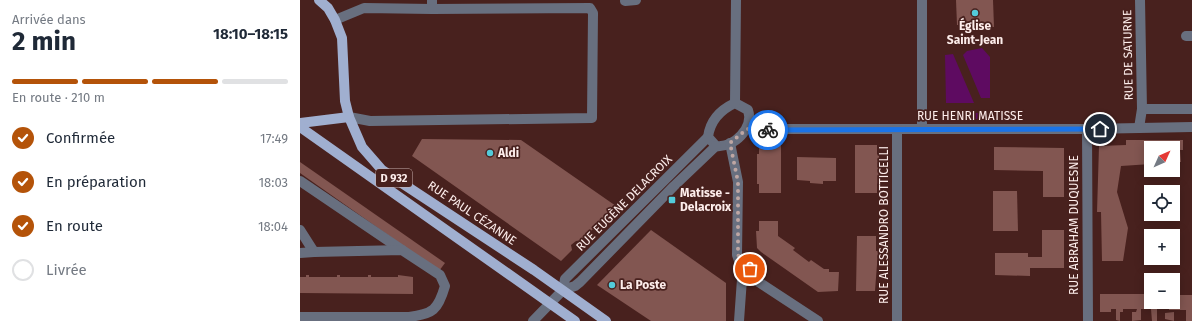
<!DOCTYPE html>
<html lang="fr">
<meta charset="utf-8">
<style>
:root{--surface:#fff;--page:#f6f6f7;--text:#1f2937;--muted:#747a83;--line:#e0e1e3;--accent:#b45309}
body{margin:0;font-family:"Fira Sans",sans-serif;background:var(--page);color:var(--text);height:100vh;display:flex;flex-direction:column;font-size:15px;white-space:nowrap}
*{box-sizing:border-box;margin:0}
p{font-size:13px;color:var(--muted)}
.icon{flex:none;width:22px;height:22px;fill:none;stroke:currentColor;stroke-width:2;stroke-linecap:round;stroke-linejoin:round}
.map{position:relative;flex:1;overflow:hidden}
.panel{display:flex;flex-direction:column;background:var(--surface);width:300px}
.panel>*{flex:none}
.needle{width:26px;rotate:45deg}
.tools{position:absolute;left:844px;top:141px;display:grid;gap:8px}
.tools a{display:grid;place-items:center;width:36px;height:36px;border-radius:0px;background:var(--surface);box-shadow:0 2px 10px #0003;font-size:20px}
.pin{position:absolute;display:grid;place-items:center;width:34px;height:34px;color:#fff;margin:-17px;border:2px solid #fff;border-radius:50%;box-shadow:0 1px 4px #0007}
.courier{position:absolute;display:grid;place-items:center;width:40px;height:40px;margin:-20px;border:3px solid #1a73e8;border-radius:50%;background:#fff;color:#222;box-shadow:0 1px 5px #0007}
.headline em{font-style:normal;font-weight:700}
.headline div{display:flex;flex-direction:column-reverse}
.headline{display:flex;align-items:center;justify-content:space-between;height:68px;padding:0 12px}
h1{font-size:26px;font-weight:700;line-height:30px}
.bar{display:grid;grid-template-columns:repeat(4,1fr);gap:6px 4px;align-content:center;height:48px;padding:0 12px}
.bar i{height:5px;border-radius:3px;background:var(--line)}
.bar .active{background:var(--accent)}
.bar p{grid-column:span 4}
ol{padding:0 12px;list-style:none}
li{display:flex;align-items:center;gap:12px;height:44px}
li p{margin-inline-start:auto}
li .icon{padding:4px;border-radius:50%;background:var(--accent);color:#fff;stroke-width:4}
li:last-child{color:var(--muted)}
li i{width:22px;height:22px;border:2px solid var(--line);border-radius:50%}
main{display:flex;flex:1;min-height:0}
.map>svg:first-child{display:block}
.green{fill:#5e0b61}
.building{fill:#825651}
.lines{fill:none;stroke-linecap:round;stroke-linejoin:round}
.minor{stroke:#686f7f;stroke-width:10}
.major{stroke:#a0afd0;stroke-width:10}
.done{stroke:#bea6a3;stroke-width:4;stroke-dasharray:0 7.2}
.route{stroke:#1a73e8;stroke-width:5}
.poi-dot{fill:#53cbda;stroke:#48211e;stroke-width:1.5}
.labels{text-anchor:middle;stroke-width:3.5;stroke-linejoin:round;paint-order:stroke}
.shield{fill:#48211e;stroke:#c7b0ae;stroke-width:1}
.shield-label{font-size:11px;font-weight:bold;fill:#fdedeb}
.poi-label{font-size:12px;font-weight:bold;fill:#fdedeb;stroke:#48211e;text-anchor:start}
.street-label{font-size:12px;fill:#fdedeb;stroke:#48211e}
</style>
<main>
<section class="panel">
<div class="headline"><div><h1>2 min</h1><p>Arrivée dans</p></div><em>18:10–18:15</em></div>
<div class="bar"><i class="active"></i><i class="active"></i><i class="active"></i><i></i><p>En route · 210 m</p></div>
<ol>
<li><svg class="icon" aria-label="check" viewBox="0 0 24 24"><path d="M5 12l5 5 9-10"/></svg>Confirmée<p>17:49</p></li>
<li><svg class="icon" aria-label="check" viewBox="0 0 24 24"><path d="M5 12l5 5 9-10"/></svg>En préparation<p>18:03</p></li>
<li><svg class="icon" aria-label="check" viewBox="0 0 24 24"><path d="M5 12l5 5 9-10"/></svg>En route<p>18:04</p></li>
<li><i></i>Livrée</li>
</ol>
</section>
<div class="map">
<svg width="892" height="321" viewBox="0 0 892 321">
<rect width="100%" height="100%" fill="#48211e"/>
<!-- green -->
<g class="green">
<polygon points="682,48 690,57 690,98 681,98 663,55 667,51"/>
<polygon points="653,54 674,103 646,103 645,55"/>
<polygon points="644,113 690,113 689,119 644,119"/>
</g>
<!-- building -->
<g class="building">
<polygon points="656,0 693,0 694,27 657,25"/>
<polygon points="122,139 221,140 316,206 282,240 276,241 271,245 272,250 261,261 112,156"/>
<polygon points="826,140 883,140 883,150 880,150 881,162 873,162 873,148 851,148 851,164 821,166 817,192 828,228 823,261 802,261 801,212 797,212 799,146 826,145"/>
<polygon points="459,145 481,145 481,193 459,193 459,184 457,184 457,154 459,154"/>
<polygon points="555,145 577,145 577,154 579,154 579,184 577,184 577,193 555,193"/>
<polygon points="694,147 764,148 764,197 743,197 743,171 694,170"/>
<polygon points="497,157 536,158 536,181 523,181 523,184 510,183 510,181 497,180"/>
<polygon points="0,162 145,263 139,271 0,173"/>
<polygon points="693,191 717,191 718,231 693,231"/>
<polygon points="459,221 478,221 478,236 495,248 493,250 509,262 511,260 524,269 529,269 529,272 539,272 538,291 518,292 461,252 457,248 456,231 459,231"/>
<polygon points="351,230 426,283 426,321 351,321 297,285"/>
<polygon points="742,230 764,230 764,268 730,268 730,276 695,275 695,253 728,253 728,257 742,257"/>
<polygon points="557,236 576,236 576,251 578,251 575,291 556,291"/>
<polygon points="6,275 9,275 9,277 37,277 37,275 40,275 40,277 68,277 68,275 71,275 71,277 98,277 98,275 113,277 113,294 0,293 0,277 6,277"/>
<polygon points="873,291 880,291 880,295 892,295 892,321 886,321 886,310 869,310 869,302 873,302"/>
<polygon points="800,294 851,294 851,302 857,302 857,321 852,321 851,309 841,309 841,320 832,321 832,312 836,312 837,309 823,309 823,312 820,312 820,321 816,320 816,309 811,309 811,312 800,312"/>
<polygon points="874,312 874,321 865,319 865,313"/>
</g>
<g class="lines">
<!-- minor -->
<g class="minor">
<polyline points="622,0 622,129"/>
<polyline points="325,1 336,0"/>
<polyline points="35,20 64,8 132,9 132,0"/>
<polyline points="886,36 892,36"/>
<path d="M 435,103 L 448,110 C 454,128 434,148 416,146 L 408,137 C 410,121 420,110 435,103 Z"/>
<polyline points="435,103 436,0"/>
<polyline points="842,109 892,109"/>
<polyline points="49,117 70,121 292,118 293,13 290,8 132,9"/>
<polyline points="839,128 842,109 840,0"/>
<polyline points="447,129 787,129 892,127"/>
<polyline points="597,129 597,321"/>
<polyline points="787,129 788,321"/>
<polyline points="430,143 438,182 437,255 442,269"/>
<polyline points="0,181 102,250"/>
<path d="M 0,230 L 14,252 L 102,250 L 140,275 L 145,286 C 138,310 133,314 109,317 L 0,317"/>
<polyline points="0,253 14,252"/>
<polyline points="451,277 518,321"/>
<polyline points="263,290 265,279 408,137"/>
<polyline points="233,321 263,290 275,286 280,282 374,186 416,146"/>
<polyline points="439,321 442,279"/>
</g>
<!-- major -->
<g class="major">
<polyline points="19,0 28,8 35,20 42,38 45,101 49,117 62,147 82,170 234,270 306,321"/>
<polyline points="0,123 49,117"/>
<polyline points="0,127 275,321"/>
</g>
</g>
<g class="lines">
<!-- done -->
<polyline class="done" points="450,269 442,269 438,254 438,182 430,143 447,129 468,130"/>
<!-- route -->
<polyline class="route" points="468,130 800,129"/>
</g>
<!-- markers -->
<g class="poi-dot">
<circle cx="675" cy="13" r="4"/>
<circle cx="190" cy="153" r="4"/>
<rect x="368" y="196" width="8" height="8" rx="2"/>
<circle cx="312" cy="285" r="4"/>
</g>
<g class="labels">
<!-- shield labels -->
<rect class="shield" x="76" y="169" width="36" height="18" rx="3"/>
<g class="shield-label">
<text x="94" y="182">D 932</text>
</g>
<!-- poi labels -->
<g class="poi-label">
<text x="675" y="30" text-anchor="middle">Église<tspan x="675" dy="14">Saint-Jean</tspan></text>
<text x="198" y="157">Aldi</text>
<text x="380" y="197">Matisse -<tspan x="380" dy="14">Delacroix</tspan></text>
<text x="320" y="289">La Poste</text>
</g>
<!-- street labels -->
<g class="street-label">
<text transform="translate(828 55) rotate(-91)" y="4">RUE DE SATURNE</text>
<text x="670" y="120">RUE HENRI MATISSE</text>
<text transform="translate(324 203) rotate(-45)" y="4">RUE EUGÈNE DELACROIX</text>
<text transform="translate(172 213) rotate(34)" y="4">RUE PAUL CÉZANNE</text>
<text transform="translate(584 225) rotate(-90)" y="4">RUE ALESSANDRO BOTTICELLI</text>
<text transform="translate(774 225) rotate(-90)" y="4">RUE ABRAHAM DUQUESNE</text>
</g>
</g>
</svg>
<div class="tools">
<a><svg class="needle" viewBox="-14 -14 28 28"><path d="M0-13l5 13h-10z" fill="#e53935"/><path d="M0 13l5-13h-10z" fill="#747a83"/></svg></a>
<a><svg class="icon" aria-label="locate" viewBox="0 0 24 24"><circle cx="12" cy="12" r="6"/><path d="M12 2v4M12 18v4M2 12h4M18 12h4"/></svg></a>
<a>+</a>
<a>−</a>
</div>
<div class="pin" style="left:450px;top:269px;background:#ea580c"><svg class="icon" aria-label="bag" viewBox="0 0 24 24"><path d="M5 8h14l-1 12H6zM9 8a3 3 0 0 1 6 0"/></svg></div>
<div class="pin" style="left:800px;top:129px;background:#1f2937"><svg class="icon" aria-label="home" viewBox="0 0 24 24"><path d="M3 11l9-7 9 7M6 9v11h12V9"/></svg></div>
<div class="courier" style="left:468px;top:130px"><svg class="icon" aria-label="bike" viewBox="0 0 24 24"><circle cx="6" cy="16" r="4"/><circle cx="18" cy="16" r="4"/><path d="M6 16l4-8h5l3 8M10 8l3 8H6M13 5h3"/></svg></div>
</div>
</main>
